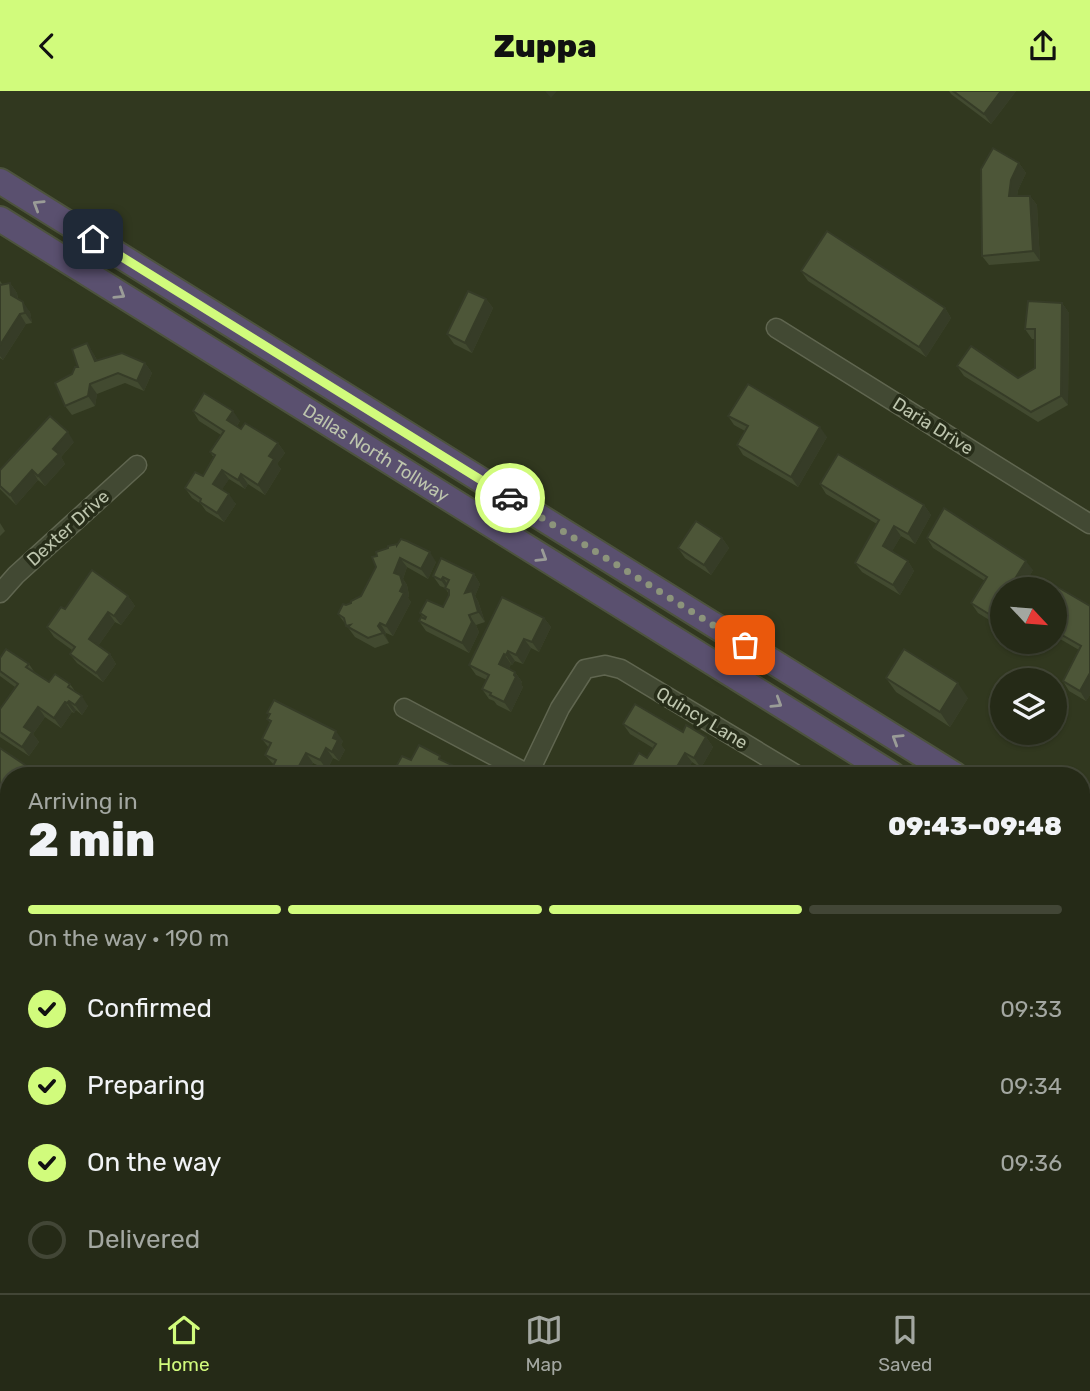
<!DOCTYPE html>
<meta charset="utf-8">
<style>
:root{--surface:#252a17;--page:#2d3220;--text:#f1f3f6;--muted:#a3a7a1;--line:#424636;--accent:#d1fb7c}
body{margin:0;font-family:Rubik,sans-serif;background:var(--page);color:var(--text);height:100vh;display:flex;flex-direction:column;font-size:26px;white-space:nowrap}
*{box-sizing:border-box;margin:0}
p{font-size:23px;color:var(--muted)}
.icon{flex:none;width:38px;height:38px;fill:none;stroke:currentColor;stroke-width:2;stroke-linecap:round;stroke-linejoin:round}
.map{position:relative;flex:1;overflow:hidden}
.details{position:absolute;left:0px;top:676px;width:1090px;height:527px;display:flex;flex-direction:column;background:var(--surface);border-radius:28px 28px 0 0;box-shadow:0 2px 5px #0004,0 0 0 2px var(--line)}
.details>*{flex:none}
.needle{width:46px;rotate:116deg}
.buttons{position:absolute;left:990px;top:486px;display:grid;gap:14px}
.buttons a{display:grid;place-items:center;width:77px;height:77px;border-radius:50%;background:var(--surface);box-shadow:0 2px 5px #0004,0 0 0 2px var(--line);font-size:35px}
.pin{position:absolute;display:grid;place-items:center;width:60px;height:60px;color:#fff;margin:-30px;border-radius:14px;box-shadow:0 4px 10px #0006}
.courier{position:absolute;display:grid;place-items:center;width:70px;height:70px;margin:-35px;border:5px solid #d1fb7c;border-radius:50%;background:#fff;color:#222;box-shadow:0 2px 9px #0007}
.summary em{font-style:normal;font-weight:800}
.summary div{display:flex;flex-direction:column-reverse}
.summary{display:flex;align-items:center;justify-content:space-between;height:119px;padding:0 28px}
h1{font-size:46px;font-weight:800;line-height:52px}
.bar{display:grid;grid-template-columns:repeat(4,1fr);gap:10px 7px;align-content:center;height:84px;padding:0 28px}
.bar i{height:9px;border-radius:5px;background:var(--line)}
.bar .on{background:var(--accent)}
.bar p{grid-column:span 4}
ol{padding:0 28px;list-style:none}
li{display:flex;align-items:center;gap:21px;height:77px}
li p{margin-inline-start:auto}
li .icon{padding:7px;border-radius:50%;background:var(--accent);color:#111;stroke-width:4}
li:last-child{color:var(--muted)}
li i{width:38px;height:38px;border:4px solid var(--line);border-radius:50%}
header{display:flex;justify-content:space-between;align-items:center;height:91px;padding:0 28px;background:var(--accent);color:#111;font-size:32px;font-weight:800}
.tab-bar{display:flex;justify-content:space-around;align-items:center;height:98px;border-top:2px solid var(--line);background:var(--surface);font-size:19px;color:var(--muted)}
.tab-bar a{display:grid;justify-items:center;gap:4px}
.tab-bar .on{color:var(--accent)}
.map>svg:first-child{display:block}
.water{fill:url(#water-ripples)}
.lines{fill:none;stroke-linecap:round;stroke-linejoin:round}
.minor-casing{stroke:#606650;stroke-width:21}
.highway-casing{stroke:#4d533e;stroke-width:28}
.minor{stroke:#424933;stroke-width:18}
.highway{stroke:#5a506f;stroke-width:24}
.wall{fill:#424a30}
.shaded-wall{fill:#363c27}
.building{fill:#4d5638;stroke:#363c27;stroke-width:2}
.oneway{stroke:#9a9c97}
.done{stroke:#8c947b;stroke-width:7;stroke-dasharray:0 12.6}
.route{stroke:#d1fb7c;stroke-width:9}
.labels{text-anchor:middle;stroke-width:7;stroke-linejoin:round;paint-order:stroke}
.street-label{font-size:18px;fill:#bdc5ad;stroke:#272d19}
</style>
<header><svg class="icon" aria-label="back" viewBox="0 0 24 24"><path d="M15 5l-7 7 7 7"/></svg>Zuppa<svg class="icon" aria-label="share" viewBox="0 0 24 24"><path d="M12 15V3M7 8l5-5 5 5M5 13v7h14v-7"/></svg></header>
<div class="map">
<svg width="1090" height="1202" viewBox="0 0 1090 1202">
<defs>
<pattern id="water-ripples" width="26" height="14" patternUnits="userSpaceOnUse" patternTransform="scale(1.75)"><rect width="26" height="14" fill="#465228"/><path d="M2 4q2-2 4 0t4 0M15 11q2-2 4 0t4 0" fill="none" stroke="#5f6944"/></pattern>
</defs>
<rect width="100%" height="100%" fill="#31381f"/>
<!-- water -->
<polygon class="water" points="9,886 9,990 0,981 0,903"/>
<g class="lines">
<!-- minor casing -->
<g class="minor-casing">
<g id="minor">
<polyline points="776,237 1090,433"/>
<polyline points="0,502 16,484 137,374"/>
<polyline points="404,617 528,683"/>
<polyline points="528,684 560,617 585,578 605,574 621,578 797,684"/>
<polyline points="1082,862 1090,867"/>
<polyline points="146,1194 156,1202"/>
<polyline points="275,1202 279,1194"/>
<polyline points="684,1202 688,1194"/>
</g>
</g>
<!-- highway casing -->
<g class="highway-casing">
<g id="highway">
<polyline points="0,90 955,684"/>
<path id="s1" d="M 0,128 L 893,684"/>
<polyline points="1082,763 1090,769"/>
<polyline points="1082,802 1090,807"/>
</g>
</g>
<!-- minor -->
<use href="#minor" class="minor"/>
<!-- highway -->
<use href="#highway" class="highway"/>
</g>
<!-- wall -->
<g class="wall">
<polygon points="949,0 1016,0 991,33 951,3"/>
<polygon points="1019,72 1026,82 1018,99 1017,105 1030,105 1037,114 1040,170 989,174 982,165"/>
<polygon points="801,180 945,217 951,227 926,266 808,190"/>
<polygon points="0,190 3,194 10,192 17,202 18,208 30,221 32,232 26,233 3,269 0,267"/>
<polygon points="486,208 493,217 472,262 454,253 447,243"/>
<polygon points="1062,212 1069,222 1068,314 1038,331 964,285 957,275 1018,287 1035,277 1035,248 1032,248 1025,238"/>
<polygon points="87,252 97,269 145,272 152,282 144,300 125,292 97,303 95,315 72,324 65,315 72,283 78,276"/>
<polygon points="193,320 240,330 237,335 241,338 278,352 285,362 277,373 281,378 265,404 248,393 245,398 229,388 222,398 236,413 224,431 206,420 201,413 192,407 185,397 203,385 214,367 210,361 221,344 199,330"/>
<polygon points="728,325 827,346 798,396 743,364 737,354 745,340 734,334"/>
<polygon points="74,351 61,366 65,373 45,395 38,389 16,414 0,398 0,379"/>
<polygon points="820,393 924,414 931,424 915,453 901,445 892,460 908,470 914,480 900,504 862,481 855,472 877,433 826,403"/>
<polygon points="0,432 5,440 0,445"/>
<polygon points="722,447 729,457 711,484 685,467 678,457"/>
<polygon points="927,447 1033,479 1021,499 1003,499 999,535 978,522 971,512 985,490 933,457"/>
<polygon points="398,454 436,471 428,488 407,476 403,488 407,494 409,504 408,507 411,511 393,545 386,542 385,544 389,552 375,557 355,546 338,523 346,514 361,505 376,476"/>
<polygon points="474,483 480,493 475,505 478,510 485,531 476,534 479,541 469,562 426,540 419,530 423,527 420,522 443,516 449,503 445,497 440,495 433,485"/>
<polygon points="1055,499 1090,515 1090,604 1086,610 1069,600 1063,590 1079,559 1055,545"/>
<polygon points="128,505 135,515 121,534 115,531 98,555 110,563 116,573 103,591 77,572 70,563 72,559 54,546 47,536"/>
<polygon points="544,527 551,536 539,561 531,557 523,573 515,570 512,574 511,573 509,577 515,581 522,591 521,593 523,596 511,621 497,614 494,610 489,608 482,598 487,589 476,584 469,574"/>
<polygon points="0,567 29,573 35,582 49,591 70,593 75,600 88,615 82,624 76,619 74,622 72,621 61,637 45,626 33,643 39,651 29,665 0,646 0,618 15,596 0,585"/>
<polygon points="886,587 968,607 950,636 896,601"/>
<polygon points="267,622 343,650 341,654 345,659 339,670 333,667 327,679 313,672 309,680 317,684 272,684 270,681 274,674 265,664 269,657 262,648 270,632 267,628 269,624"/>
<polygon points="623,633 683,641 706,646 713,656 701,677 692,671 685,684 630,684 628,681 647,667 653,657 630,643"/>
<polygon points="1082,893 1087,900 1090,899 1090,928 1086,926 1082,920"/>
<polygon points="1090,928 1090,957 1087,955 1082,948 1082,942"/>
<polygon points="1082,976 1090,987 1090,1021 1089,1023 1090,1025 1090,1040 1084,1037 1082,1043"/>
<polygon points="0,1090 9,1097 9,1175 5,1202 0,1201"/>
<polygon points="185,1194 209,1194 205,1202 201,1202"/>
<polygon points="387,1194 444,1194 449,1200 448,1202 400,1202 389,1197"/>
<polygon points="972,1194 1020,1194 1021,1195 981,1202 976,1195"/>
</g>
<!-- shaded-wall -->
<g class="shaded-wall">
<polygon points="545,0 557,0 551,7"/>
<polygon points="1001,0 1016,0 991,33 984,23"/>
<polygon points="1019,72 1026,82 1018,99 1016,114 1009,105 1011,89"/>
<polygon points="1030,105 1037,114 1040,170 1033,160"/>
<polygon points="10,192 17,202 18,214 11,204"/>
<polygon points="486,208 493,217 472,262 465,252"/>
<polygon points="23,211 30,221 32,232 25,222"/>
<polygon points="1062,212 1069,222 1068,314 1061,305"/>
<polygon points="945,217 951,227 926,266 919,256"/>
<polygon points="20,223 26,233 3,269 0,265 0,254"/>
<polygon points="87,252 93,262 102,279 95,270"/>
<polygon points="145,272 152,282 144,300 137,290"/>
<polygon points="90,293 97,303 95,315 88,305"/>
<polygon points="233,320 240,330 234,339 227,329"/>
<polygon points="820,336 827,346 798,396 791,386"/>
<polygon points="68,341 74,351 61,366 65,373 45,395 38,385 53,358"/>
<polygon points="278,352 285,362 277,373 281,378 265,404 258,394 269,365"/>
<polygon points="32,379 38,389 16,414 10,404"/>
<polygon points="222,379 229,388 220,402 213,393"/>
<polygon points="241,383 248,393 245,398 238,389"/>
<polygon points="229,403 236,413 224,431 217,422"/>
<polygon points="924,414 931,424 915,453 908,443"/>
<polygon points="894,435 901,445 890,464 883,455"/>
<polygon points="722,447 729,457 711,484 704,474"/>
<polygon points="430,461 436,471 428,488 421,478"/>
<polygon points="400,467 407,476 403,488 407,494 409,504 408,507 411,511 393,545 386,535 400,500 394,482"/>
<polygon points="908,470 914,480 900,504 893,494"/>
<polygon points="1026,470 1033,479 1021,499 1008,499"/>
<polygon points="474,483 480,493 475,505 478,510 485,531 465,502"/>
<polygon points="443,486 449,496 448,499 441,489"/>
<polygon points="128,505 135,515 121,534 114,525"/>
<polygon points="1003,508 1003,529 999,535 992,525"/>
<polygon points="108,521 115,531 96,558 89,548"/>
<polygon points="469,524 476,534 479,541 469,562 462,552"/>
<polygon points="544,527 551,536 539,561 532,551"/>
<polygon points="380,532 386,542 385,544 389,552 378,535"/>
<polygon points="524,548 531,557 523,573 516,564"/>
<polygon points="508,560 515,570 512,574 506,564"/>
<polygon points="110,563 116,573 103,591 96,582"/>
<polygon points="504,563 511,573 506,583 499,573"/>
<polygon points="515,581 522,591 521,593 523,596 511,621 504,611"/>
<polygon points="1090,582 1090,604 1086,610 1080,600"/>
<polygon points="958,592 968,607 950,636 940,621"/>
<polygon points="82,605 88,615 82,624 75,614"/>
<polygon points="69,610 76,619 74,622 67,612"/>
<polygon points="65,611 72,621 61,637 54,627"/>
<polygon points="38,616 45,626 33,643 39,651 29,665 22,656 24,636"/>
<polygon points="336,640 343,650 341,654 345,659 339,670 332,661 333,647"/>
<polygon points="706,646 713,656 701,677 694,667"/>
<polygon points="326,657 333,667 327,679 320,669"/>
<polygon points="306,662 313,672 306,684 299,675"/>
<polygon points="685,662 692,671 685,684 676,684 674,681"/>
<polygon points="456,676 462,684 452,684"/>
<polygon points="5,714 9,720 9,727 5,732 8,736 0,748 0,720"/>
<polygon points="1082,976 1089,986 1082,985"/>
<polygon points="1086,1005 1090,1011 1090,1021 1089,1023 1090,1025 1090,1040 1083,1031 1082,1021 1082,1014"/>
<polygon points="4,1091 9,1097 9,1119 2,1109"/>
<polygon points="5,1148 9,1153 9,1173 4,1166"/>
<polygon points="1,1166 8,1175 5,1202 0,1194"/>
<polygon points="198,1194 209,1194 205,1202 203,1202"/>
<polygon points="440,1194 444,1194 449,1200 448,1202 436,1202"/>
<polygon points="579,1194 591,1194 588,1202 583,1202 578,1196"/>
<polygon points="820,1194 831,1194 831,1195 828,1202 819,1202 818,1199"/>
</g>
<!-- building -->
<g class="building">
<polygon points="953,0 1001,0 984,23"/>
<polygon points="993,57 1019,72 1011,89 1009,105 1030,105 1033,160 982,165 981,78"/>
<polygon points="827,140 945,217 919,256 801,180"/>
<polygon points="10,192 11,204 23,211 25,222 20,223 0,254 0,194"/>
<polygon points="468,200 486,208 465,252 447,243"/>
<polygon points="1028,210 1062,212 1061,305 1031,321 957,275 971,255 1018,287 1035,277 1035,238 1025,238"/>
<polygon points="87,252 95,270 122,262 145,272 137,290 118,282 90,293 88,305 65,315 55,292 72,283 75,276 78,276 72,258"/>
<polygon points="748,293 820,336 791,386 737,354 748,335 728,325"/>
<polygon points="204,302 233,320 227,329 241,338 245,332 278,352 269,365 274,368 258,394 241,383 238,389 222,379 213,393 229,403 217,422 200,411 201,408 185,397 195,381 203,385 215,364 210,361 224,340 193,320"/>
<polygon points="50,325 68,341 53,358 59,363 38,385 32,379 10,404 0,395 0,379"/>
<polygon points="838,363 924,414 908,443 894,435 883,455 908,470 893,494 855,472 879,429 820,393"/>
<polygon points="944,417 1026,470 1008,499 1003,499 1003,508 992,525 971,512 987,486 927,447"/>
<polygon points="696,430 722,447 704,474 678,457"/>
<polygon points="401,448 407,450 430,461 421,478 400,467 394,482 400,484 403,494 400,500 404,502 386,535 380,532 378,535 383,542 368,547 348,536 350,534 346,535 344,527 338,523 343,513 346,514 351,512 351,510 361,505 376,476 372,466 377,465 376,461 388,457 388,455 397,453 397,454"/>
<polygon points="441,467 474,483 465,502 472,500 478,521 469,524 472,531 462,552 419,530 421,526 425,528 426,526 420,522 427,509 443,516 449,504 449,499 445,497 449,489 443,486 441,489 433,485"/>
<polygon points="92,479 128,505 114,525 108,521 89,548 110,563 96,582 70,563 75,556 47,536 61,516 65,518"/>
<polygon points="1044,488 1090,515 1090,582 1080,600 1063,590 1081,555 1055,540 1055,499 1038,499"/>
<polygon points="502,506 544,527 532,551 524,548 516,564 508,560 506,564 504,563 499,573 515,581 514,584 516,586 504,611 490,604 491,602 482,598 489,584 469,574"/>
<polygon points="6,558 29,573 26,576 49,591 55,583 70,593 68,596 82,605 75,614 69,610 67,612 65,611 54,627 38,616 24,636 32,641 22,656 0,641 0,618 18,593 0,580 0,567"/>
<polygon points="904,558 958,592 940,621 886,587"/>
<polygon points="274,609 336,640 333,647 338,649 332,661 326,657 320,669 306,662 299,675 318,684 276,684 270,681 276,669 265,664 271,652 262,648 271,630 267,628 270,623 267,622"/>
<polygon points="635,613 683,641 686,634 706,646 694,667 685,662 674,681 679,684 633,684 628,681 639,662 647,667 656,653 623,633"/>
<polygon points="419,654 440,665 439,668 456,676 452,684 394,684 392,683 402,665 411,669"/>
<polygon points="0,657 37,682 36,684 9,684 9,717 5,714 0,720"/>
<polygon points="1082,893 1086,899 1082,903"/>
<polygon points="1088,898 1090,899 1090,922 1082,917 1082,912"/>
<polygon points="1088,927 1090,928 1090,950 1082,946 1082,942"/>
<polygon points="1082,983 1090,987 1090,1006 1089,1007 1086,1005 1082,1014"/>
<polygon points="1082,1019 1088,1022 1083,1031 1082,1030"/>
<polygon points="0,1090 4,1091 2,1109 9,1110 9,1149 5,1148 4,1166 1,1166 0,1179"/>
<polygon points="333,1194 340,1194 357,1202 325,1202 327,1198 330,1200"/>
<polygon points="395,1194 440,1194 436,1202 420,1202 417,1201 416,1202 412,1202"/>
<polygon points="535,1194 543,1194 547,1195 548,1194 579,1194 578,1196 586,1200 585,1202 531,1202"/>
<polygon points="762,1194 820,1194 818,1199 820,1200 819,1202 755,1202 757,1198 759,1199"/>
<polygon points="941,1194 957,1202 936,1202"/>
<polygon points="976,1194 1018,1194 1028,1198 1027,1202 981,1202 983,1197"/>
<polygon points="302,1197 311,1202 299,1202"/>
</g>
<!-- one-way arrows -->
<defs><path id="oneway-chevron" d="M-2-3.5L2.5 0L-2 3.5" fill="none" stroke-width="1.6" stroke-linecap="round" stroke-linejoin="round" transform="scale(1.75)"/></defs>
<g class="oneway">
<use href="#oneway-chevron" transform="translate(38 114) rotate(-148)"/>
<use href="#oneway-chevron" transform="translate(120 203) rotate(32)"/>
<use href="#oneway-chevron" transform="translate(542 466) rotate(32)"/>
<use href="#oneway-chevron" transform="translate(777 612) rotate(32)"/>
<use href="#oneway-chevron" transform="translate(897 648) rotate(-148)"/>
</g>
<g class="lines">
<!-- done -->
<polyline class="done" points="510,407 745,554"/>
<!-- route -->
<polyline class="route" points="93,148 510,407"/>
</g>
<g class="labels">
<!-- street labels -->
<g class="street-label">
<text transform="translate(933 335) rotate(32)" y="6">Daria Drive</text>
<text dy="6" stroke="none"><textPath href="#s1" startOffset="443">Dallas North Tollway</textPath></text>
<text transform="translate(68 437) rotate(-42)" y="6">Dexter Drive</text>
<text transform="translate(702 627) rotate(31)" y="6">Quincy Lane</text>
</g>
</g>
</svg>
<div class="buttons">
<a><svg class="needle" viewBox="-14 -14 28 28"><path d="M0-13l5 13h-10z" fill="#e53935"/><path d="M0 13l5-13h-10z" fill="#a3a7a1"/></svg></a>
<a><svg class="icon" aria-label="layers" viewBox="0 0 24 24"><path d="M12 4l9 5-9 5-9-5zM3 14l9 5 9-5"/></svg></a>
</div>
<div class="pin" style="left:745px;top:554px;background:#ea580c"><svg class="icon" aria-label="bag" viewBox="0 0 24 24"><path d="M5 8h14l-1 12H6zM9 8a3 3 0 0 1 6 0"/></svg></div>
<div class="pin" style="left:93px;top:148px;background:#1f2937"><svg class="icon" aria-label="home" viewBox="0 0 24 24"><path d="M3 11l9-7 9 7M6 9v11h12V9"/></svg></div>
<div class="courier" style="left:510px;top:407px"><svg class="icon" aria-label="car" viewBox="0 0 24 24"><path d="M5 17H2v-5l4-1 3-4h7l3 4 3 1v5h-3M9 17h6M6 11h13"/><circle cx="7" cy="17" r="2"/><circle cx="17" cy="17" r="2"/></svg></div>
<section class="details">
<div class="summary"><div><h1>2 min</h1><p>Arriving in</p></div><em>09:43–09:48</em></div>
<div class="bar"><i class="on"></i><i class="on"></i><i class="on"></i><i></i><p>On the way · 190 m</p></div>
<ol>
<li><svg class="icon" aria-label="check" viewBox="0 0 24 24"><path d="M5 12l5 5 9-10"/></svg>Confirmed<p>09:33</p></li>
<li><svg class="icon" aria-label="check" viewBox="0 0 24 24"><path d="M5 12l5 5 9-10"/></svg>Preparing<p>09:34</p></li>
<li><svg class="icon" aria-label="check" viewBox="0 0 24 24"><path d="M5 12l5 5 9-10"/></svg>On the way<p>09:36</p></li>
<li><i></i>Delivered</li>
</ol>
</section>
</div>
<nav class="tab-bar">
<a class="on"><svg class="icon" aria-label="home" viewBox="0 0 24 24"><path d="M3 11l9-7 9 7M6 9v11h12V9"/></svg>Home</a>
<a><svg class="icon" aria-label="map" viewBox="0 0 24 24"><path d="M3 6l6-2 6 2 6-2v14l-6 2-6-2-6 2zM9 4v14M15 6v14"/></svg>Map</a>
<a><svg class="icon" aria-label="saved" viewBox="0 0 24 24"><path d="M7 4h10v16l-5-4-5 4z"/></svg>Saved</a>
</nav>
